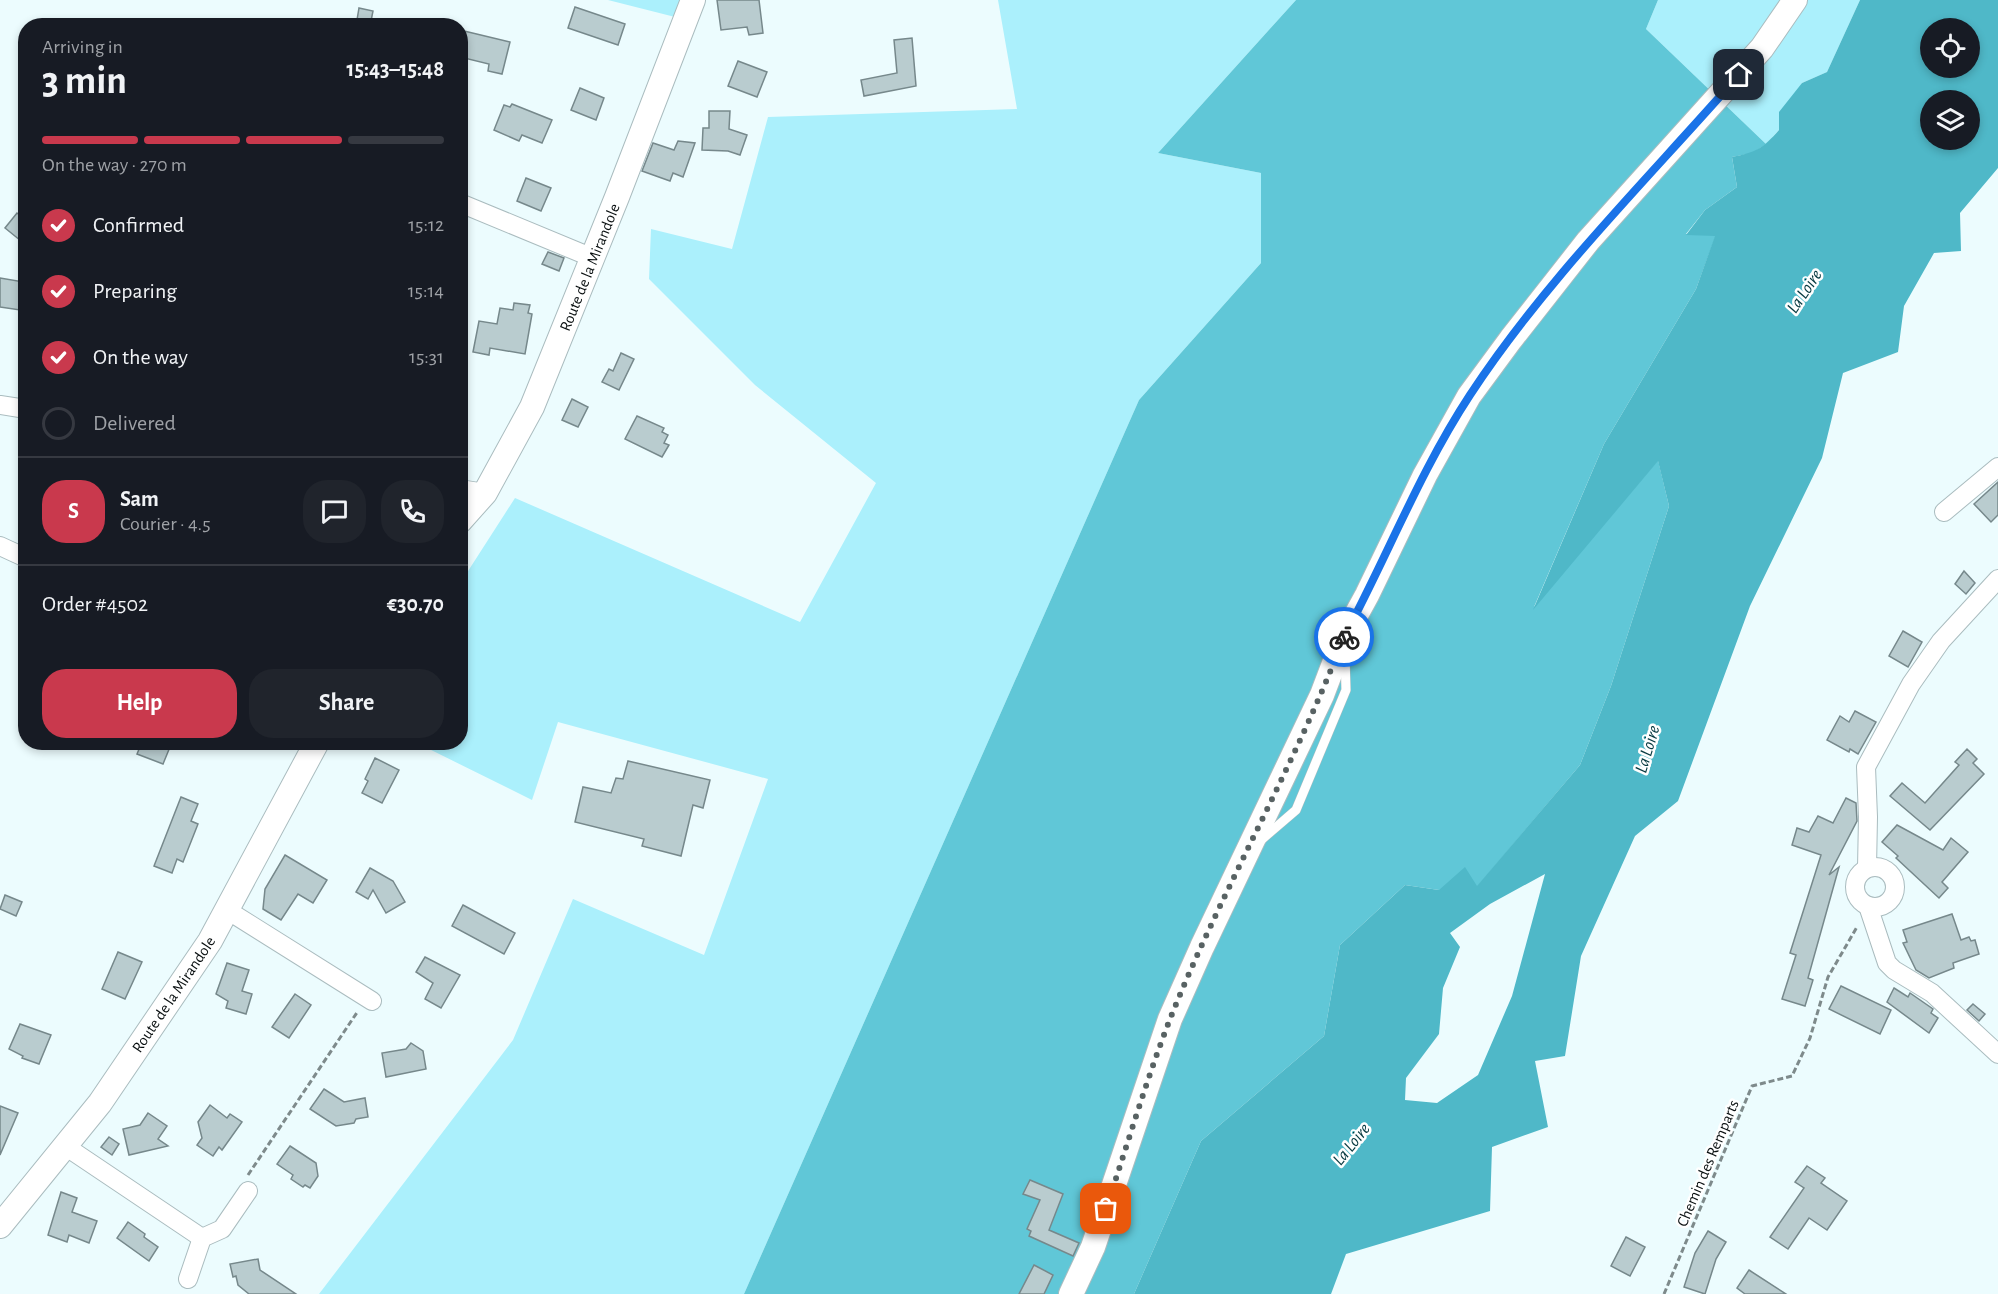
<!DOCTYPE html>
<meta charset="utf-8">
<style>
:root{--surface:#171b24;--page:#20242c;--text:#f1f3f6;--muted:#9ea1a6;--line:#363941;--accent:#c9394d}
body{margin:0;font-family:"Alegreya Sans",sans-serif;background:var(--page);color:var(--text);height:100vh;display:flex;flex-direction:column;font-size:22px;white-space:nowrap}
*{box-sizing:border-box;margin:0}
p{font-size:20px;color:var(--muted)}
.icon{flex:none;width:33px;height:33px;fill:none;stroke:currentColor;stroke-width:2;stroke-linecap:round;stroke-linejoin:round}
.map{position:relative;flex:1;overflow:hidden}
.details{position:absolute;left:18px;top:18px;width:450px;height:732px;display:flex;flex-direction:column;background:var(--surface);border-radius:24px;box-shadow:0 3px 9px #0003}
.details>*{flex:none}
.controls{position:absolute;left:1920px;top:18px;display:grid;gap:12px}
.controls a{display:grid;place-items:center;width:60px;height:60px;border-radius:50%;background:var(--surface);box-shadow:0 3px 9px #0003;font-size:30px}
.pin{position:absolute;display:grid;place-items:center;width:51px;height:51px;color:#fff;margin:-26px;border-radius:12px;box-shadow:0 3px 9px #0006}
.courier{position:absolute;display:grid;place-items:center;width:60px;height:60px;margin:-30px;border:4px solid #1a73e8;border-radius:50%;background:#fff;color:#222;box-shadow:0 2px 8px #0007}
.headline em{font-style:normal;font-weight:700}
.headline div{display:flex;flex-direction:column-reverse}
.headline{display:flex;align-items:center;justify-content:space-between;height:102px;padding:0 24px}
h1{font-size:39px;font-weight:700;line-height:45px}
.bar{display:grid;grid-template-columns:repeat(4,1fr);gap:9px 6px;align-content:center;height:72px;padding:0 24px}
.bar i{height:8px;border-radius:4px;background:var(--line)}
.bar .selected{background:var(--accent)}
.bar p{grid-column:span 4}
.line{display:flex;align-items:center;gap:15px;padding:0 24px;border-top:2px solid var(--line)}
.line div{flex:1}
.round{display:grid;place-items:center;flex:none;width:63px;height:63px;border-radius:24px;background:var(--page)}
ol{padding:0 24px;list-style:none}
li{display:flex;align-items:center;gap:18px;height:66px}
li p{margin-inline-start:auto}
li .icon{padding:6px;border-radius:50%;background:var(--accent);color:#fff;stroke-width:4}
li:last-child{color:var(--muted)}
li i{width:33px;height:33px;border:3px solid var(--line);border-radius:50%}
.action{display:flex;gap:12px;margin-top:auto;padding:12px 24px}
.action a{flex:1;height:69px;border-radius:24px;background:var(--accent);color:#fff;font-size:24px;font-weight:700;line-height:69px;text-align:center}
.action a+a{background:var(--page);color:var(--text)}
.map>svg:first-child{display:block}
.green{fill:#abf0fc}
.forest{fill:#60c7d7}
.water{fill:#4fb8c8;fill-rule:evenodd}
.building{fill:#b9cccf;stroke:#76888b;stroke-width:1.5}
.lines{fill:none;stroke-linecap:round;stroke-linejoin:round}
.lane-casing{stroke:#aabcbf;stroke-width:10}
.street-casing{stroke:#aabcbf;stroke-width:20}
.secondary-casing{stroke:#aabcbf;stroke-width:26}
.path{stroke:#7e8a8b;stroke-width:3;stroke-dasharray:6 3;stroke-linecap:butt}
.lane{stroke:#fff;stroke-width:9}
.street{stroke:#fff;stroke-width:18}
.secondary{stroke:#fff;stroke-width:24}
.done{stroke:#586263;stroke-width:6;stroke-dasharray:0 10.8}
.route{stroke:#1a73e8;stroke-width:8}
.labels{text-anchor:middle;stroke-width:5;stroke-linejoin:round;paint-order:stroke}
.street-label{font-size:16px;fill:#090f10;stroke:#fff}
.water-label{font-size:18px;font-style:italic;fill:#063940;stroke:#fff}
</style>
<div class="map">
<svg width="1998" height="1294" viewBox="0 0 1998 1294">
<rect width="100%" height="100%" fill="#ecfcfe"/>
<!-- green -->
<g class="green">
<polygon points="608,0 680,0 675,17"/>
<polygon points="998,0 1296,0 1158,153 1261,173 1261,263 1139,400 744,1294 319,1294 513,1040 573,899 704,955 768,779 558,722 532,800 417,743 460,742 461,582 515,498 800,622 876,483 755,385 649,279 651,229 732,249 768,117 1017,109"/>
<polygon points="1658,0 1860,0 1827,72 1802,83 1779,130 1766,144 1646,29"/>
</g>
<!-- forest -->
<polygon class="forest" points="1296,0 1658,0 1646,29 1766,144 1753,153 1732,157 1737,187 1705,210 1686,234 1716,235 1696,289 1604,444 1534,607 1658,460 1669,506 1611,686 1580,765 1477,887 1439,890 1405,885 1340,945 1324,1036 1201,1141 1134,1294 744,1294 1139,400 1261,263 1261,173 1158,153"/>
<!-- water -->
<path class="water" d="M 1860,0 L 1998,0 L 1998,168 L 1960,213 L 1961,251 L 1934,253 L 1904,306 L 1898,352 L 1843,373 L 1822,458 L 1750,606 L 1678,801 L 1635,836 L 1581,956 L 1565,1056 L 1535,1061 L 1548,1127 L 1492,1147 L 1490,1211 L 1346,1254 L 1331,1294 L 1134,1294 L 1201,1141 L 1324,1036 L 1340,945 L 1405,885 L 1439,890 L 1465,867 L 1477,886 L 1580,765 L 1611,686 L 1669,506 L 1658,461 L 1533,610 L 1604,444 L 1696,289 L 1715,236 L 1686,235 L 1705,210 L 1737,187 L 1732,157 C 1757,152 1762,149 1779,130 L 1779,112 L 1802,83 L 1827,72 ZM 1930,28 L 1970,28 L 1970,68 L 1930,68 ZM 1930,100 L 1970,100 L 1970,140 L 1930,140 ZM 1545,874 L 1512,996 L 1478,1075 L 1437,1103 L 1405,1100 L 1406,1078 L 1439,1034 L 1443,988 L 1460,947 L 1450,933 L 1490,904 Z"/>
<!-- building -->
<g class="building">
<polygon points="717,0 759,0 763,33 749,35 747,27 721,30"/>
<polygon points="575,7 625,24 618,45 568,28"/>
<polygon points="359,8 373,11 370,26 356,26"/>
<polygon points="460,30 510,42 502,74 488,71 489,64 460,57"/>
<polygon points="912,38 916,86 864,96 861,80 897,73 894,40"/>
<polygon points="738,61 767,72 757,97 728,86"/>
<polygon points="580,88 604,98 596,120 571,110"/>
<polygon points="512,104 552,120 542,143 522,135 519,141 494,130 504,105 510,107"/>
<polygon points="709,111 730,111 729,129 747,135 740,155 728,151 702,150 703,128 709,128"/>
<polygon points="678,141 695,143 683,177 673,173 670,181 642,171 653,143 674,150"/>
<polygon points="526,178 551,188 541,211 517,201"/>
<polygon points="17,213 26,220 26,245 5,228"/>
<polygon points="548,252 564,258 559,271 542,264"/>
<polygon points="0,278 24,282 20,310 0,307"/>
<polygon points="514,303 530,305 528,313 532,314 525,354 490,348 489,355 473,352 479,321 497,324 500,308 513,310"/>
<polygon points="621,353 634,359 619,390 602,382 609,369 613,371"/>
<polygon points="572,399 588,407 578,427 562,420"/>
<polygon points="637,416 664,428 662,432 668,435 664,443 669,445 662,457 625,439"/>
<polygon points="1998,482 1998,515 1991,522 1974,504"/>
<polygon points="1964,571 1975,583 1966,594 1955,584"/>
<polygon points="1903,631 1922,642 1908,667 1889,656"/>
<polygon points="1855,711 1876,722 1858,754 1850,749 1849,752 1827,740 1840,716 1849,722"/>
<polygon points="142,742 172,742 163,764 137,754"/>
<polygon points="1967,749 1977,759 1973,763 1984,774 1930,830 1890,796 1902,783 1925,803 1959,765 1955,762"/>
<polygon points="375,758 399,770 382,803 362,793 368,781 365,779"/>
<polygon points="628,761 710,780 703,808 693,805 681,856 642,846 644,839 575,822 583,787 611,793 616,778 623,779"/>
<polygon points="181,797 198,804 191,821 198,824 183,862 177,859 172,873 154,866"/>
<polygon points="1846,798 1856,803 1857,821 1829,875 1839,867 1808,978 1813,980 1805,1006 1782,999 1796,955 1790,953 1821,855 1792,845 1797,828 1809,832 1818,816 1833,823"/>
<polygon points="1897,825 1943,850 1951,838 1968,852 1942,882 1948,888 1939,898 1896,858 1898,856 1882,842"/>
<polygon points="285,855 327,880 313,903 298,894 281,920 263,909 265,889"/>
<polygon points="370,868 393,881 405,902 386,913 373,890 368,899 356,892"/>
<polygon points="5,895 22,902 16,916 0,909"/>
<polygon points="463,905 515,933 504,954 452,926"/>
<polygon points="1952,914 1961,940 1969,937 1971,941 1975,940 1979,954 1953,963 1954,968 1929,978 1916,970 1903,943 1907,942 1903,930"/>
<polygon points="118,952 142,962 125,999 102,989"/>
<polygon points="425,957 460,975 441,1008 425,999 433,983 416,972"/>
<polygon points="227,963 249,970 242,991 252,994 246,1014 226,1008 228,1001 216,994"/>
<polygon points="1841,986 1891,1010 1880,1034 1829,1009"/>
<polygon points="1894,988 1908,997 1910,993 1933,1009 1931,1013 1938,1018 1929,1033 1887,1002"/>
<polygon points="295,994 311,1005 289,1038 272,1027"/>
<polygon points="1973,1004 1985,1014 1979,1021 1967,1010"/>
<polygon points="20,1024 51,1035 39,1064 22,1058 23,1056 9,1049"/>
<polygon points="411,1043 423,1051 426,1069 386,1077 382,1053 406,1049"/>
<polygon points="324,1089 344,1102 365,1098 368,1117 356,1119 354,1123 336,1126 310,1109"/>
<polygon points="210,1105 227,1118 230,1114 242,1122 222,1150 219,1147 213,1156 197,1145 202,1138 198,1122"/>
<polygon points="0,1106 18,1113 0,1155"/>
<polygon points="148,1113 167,1126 158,1139 168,1146 129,1155 123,1129 140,1125"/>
<polygon points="109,1137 119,1144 112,1155 101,1147"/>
<polygon points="290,1146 316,1163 318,1176 310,1188 305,1185 303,1187 291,1179 293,1175 277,1164"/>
<polygon points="1807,1166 1825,1178 1821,1183 1847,1201 1827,1230 1809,1218 1788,1249 1770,1237 1804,1188 1795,1182"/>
<polygon points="1030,1180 1063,1194 1049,1230 1079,1243 1073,1256 1029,1236 1031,1231 1027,1229 1040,1200 1023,1194"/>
<polygon points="61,1192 77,1198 72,1212 97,1221 89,1243 69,1235 67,1242 48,1235"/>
<polygon points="128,1222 145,1234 144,1237 158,1247 149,1261 117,1238"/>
<polygon points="1708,1231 1726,1242 1716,1259 1705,1294 1684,1287 1695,1253"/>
<polygon points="1626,1237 1645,1247 1630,1276 1611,1266"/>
<polygon points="258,1259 260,1270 296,1294 249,1294 238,1285 236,1276 233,1277 230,1264"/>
<polygon points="1034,1265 1053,1275 1044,1294 1019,1294"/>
<polygon points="1749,1270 1786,1294 1745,1294 1737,1288"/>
</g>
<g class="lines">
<!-- lane casing -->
<g class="lane-casing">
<polyline id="lane" points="1260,841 1296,810 1346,690 1345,656"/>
</g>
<!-- street casing -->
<g class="street-casing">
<g id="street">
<polyline points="460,203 593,258"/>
<polyline points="0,405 26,409"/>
<polyline points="460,489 485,493"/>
<polyline points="1944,512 1998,467"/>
<polyline points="0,546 26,558"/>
<circle cx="1875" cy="887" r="20"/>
<polyline points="1867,868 1868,817 1866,767 1911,684 1941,641 1998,579"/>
<polyline points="1868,906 1887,963 1894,970 1932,993 1998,1054"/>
<polyline points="227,910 372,1001"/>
<polyline points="65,1146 202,1238"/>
<polyline points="188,1279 202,1238 222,1229 248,1191"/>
</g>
</g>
<!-- secondary casing -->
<g class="secondary-casing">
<g id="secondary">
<polyline points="460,521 485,493 532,407 617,197 693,0"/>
<polyline points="0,1226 100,1103 210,941 317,742"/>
<polyline points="1071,1294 1093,1247 1170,1019 1202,947 1322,695 1344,637 1367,595 1425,475 1469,396 1511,339 1588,241 1762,48 1795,0"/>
</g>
</g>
<!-- path -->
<g class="path">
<polyline points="248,1175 358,1011"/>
<polyline points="1664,1294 1752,1086 1792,1076 1810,1038 1828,977 1857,927"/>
</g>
<!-- lane -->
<use href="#lane" class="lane"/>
<!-- street -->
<use href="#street" class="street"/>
<!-- secondary -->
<use href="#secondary" class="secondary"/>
</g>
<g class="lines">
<!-- done -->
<path class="done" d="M 1106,1209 C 1127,1146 1146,1081 1170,1019 C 1222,889 1294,768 1344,637"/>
<!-- route -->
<path class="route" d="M 1344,637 C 1387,557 1420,471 1470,395 C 1547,278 1647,180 1739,75"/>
</g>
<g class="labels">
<!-- street labels -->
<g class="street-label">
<text transform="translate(589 267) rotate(-68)" y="6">Route de la Mirandole</text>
<text transform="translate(173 994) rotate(-56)" y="6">Route de la Mirandole</text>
<text transform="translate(1707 1163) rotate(-67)" y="6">Chemin des Remparts</text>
</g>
<!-- water labels -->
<g class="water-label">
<text transform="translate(1804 291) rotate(-56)" y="6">La Loire</text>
<text transform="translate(1647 749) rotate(-73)" y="6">La Loire</text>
<text transform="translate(1351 1144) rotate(-51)" y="6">La Loire</text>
</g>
</g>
</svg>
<div class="controls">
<a><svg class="icon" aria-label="locate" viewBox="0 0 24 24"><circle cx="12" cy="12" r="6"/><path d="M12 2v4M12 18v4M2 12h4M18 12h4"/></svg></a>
<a><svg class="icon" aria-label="layers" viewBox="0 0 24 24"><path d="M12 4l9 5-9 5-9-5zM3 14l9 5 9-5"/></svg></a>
</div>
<div class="pin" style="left:1106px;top:1209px;background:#ea580c"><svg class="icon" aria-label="bag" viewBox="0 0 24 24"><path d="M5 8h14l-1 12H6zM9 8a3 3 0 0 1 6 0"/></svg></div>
<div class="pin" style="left:1739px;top:75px;background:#1f2937"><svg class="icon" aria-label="home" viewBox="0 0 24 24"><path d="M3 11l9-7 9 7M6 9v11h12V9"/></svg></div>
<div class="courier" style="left:1344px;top:637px"><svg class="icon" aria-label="bike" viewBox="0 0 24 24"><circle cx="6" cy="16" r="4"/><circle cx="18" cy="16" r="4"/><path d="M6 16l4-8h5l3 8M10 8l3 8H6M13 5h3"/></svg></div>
<section class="details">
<div class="headline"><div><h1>3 min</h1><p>Arriving in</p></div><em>15:43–15:48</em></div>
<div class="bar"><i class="selected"></i><i class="selected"></i><i class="selected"></i><i></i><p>On the way · 270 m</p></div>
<ol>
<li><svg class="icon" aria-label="check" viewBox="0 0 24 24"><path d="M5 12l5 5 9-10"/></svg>Confirmed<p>15:12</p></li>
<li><svg class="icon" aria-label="check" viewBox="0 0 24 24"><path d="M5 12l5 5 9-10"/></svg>Preparing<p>15:14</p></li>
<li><svg class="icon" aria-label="check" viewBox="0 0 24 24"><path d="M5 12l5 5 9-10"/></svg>On the way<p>15:31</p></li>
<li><i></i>Delivered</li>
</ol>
<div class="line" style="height:108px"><b class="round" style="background:var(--accent);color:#fff">S</b><div><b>Sam</b><p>Courier · 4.5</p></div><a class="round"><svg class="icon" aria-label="chat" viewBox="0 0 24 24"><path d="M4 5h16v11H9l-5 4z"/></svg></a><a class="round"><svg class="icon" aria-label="phone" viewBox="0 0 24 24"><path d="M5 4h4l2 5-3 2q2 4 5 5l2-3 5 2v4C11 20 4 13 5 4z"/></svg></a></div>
<div class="line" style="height:78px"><div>Order #4502</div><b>€30.70</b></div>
<div class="action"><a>Help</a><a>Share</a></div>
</section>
</div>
